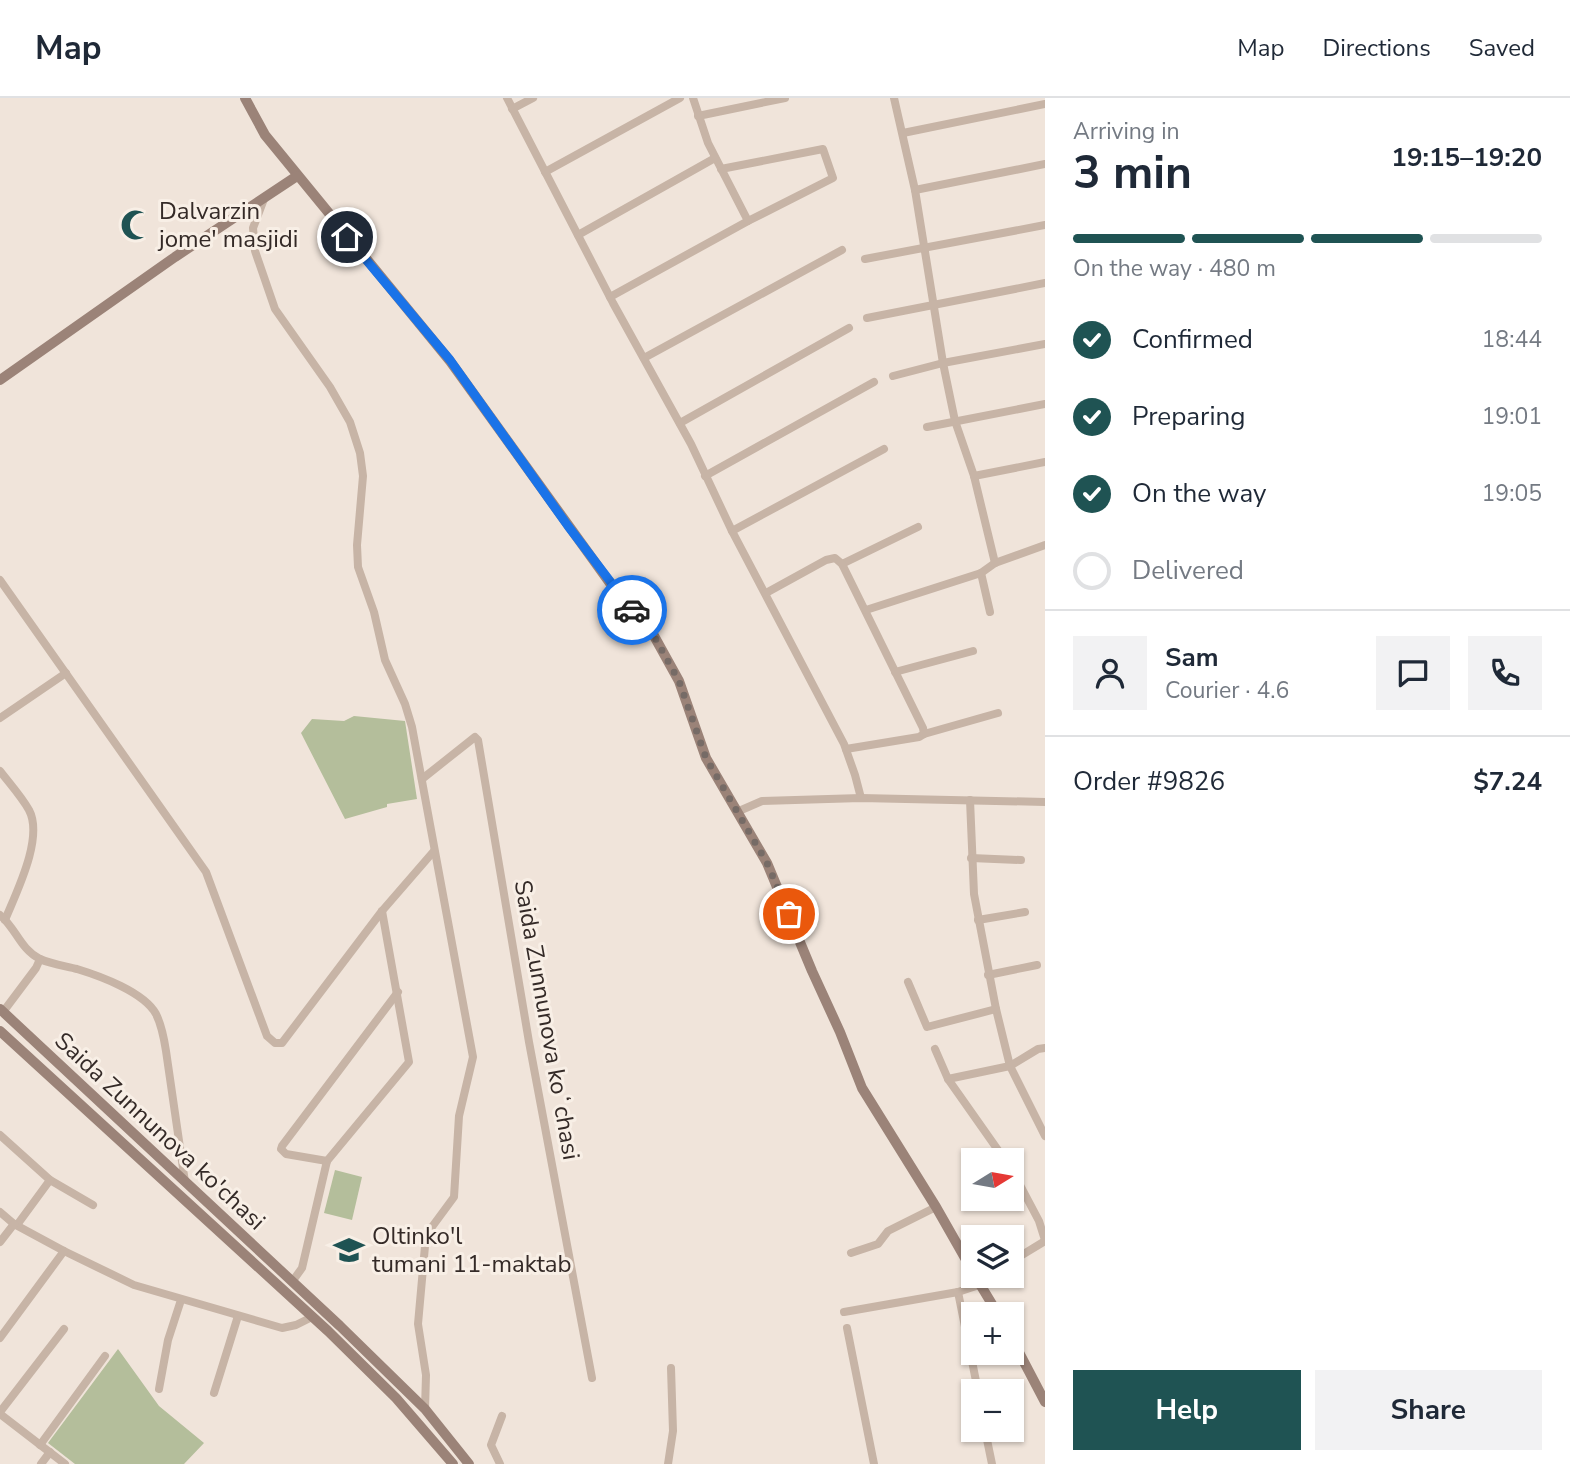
<!DOCTYPE html>
<meta charset="utf-8">
<style>
:root{--surface:#fff;--page:#f2f2f3;--text:#1f2937;--muted:#747a83;--line:#e0e1e3;--accent:#1f5353}
body{margin:0;font-family:"Nunito Sans",sans-serif;background:var(--page);color:var(--text);height:100vh;display:flex;flex-direction:column;font-size:26px;white-space:nowrap}
*{box-sizing:border-box;margin:0}
p{font-size:23px;color:var(--muted)}
.icon{flex:none;width:38px;height:38px;fill:none;stroke:currentColor;stroke-width:2;stroke-linecap:round;stroke-linejoin:round}
.map{position:relative;flex:1;overflow:hidden}
.sheet{display:flex;flex-direction:column;background:var(--surface);width:525px}
.sheet>*{flex:none}
.needle{width:46px;rotate:79deg}
.buttons{position:absolute;left:961px;top:1050px;display:grid;gap:14px}
.buttons a{display:grid;place-items:center;width:63px;height:63px;border-radius:0px;background:var(--surface);box-shadow:0 2px 5px #0004;font-size:35px}
.pin{position:absolute;display:grid;place-items:center;width:60px;height:60px;color:#fff;margin:-30px;border:4px solid #fff;border-radius:50%;box-shadow:0 2px 7px #0007}
.courier{position:absolute;display:grid;place-items:center;width:70px;height:70px;margin:-35px;border:5px solid #1a73e8;border-radius:50%;background:#fff;color:#222;box-shadow:0 2px 9px #0007}
.head em{font-style:normal;font-weight:700}
.head div{display:flex;flex-direction:column-reverse}
.head{display:flex;align-items:center;justify-content:space-between;height:119px;padding:0 28px}
h1{font-size:46px;font-weight:700;line-height:52px}
.bar{display:grid;grid-template-columns:repeat(4,1fr);gap:10px 7px;align-content:center;height:84px;padding:0 28px}
.bar i{height:9px;border-radius:5px;background:var(--line)}
.bar .current{background:var(--accent)}
.bar p{grid-column:span 4}
.line{display:flex;align-items:center;gap:18px;padding:0 28px;border-top:2px solid var(--line)}
.line div{flex:1}
.round{display:grid;place-items:center;flex:none;width:74px;height:74px;border-radius:0px;background:var(--page)}
ol{padding:0 28px;list-style:none}
li{display:flex;align-items:center;gap:21px;height:77px}
li p{margin-inline-start:auto}
li .icon{padding:7px;border-radius:50%;background:var(--accent);color:#fff;stroke-width:4}
li:last-child{color:var(--muted)}
li i{width:38px;height:38px;border:4px solid var(--line);border-radius:50%}
.cta{display:flex;gap:14px;margin-top:auto;padding:14px 28px}
.cta a{flex:1;height:80px;border-radius:0px;background:var(--accent);color:#fff;font-size:28px;font-weight:700;line-height:80px;text-align:center}
.cta a+a{background:var(--page);color:var(--text)}
header{display:flex;align-items:center;gap:42px;box-sizing:border-box;height:98px;padding:0 35px;background:var(--surface);border-bottom:2px solid var(--line)}
header strong{font-size:33px}
nav{display:flex;gap:38px;margin-inline-start:auto;font-size:24px}
main{display:flex;flex:1;min-height:0}
.map>svg:first-child{display:block}
.green{fill:#b4be9b}
.lines{fill:none;stroke-linecap:round;stroke-linejoin:round}
.street{stroke:#c7b4a6;stroke-width:8}
.secondary{stroke:#9b8378;stroke-width:10}
.done{stroke:#766b66;stroke-width:7;stroke-dasharray:0 12.6}
.route{stroke:#1a73e8;stroke-width:9}
.labels{text-anchor:middle;stroke-width:6;stroke-linejoin:round;paint-order:stroke}
.poi-label{font-size:24px;fill:#342a27;stroke:#f8efe6;text-anchor:start}
.street-label{font-size:24px;fill:#342a27;stroke:#f8efe6}
</style>
<header>
<strong>Map</strong>
<nav><a>Map</a><a>Directions</a><a>Saved</a></nav>
</header>
<main>
<div class="map">
<svg width="1045" height="1366" viewBox="0 0 1045 1366">
<rect width="100%" height="100%" fill="#f0e4da"/>
<!-- green -->
<g class="green">
<polygon points="354,618 405,623 417,701 387,706 387,709 345,721 301,635 312,621 344,623"/>
<polygon points="335,1072 362,1079 352,1122 324,1115"/>
<polygon points="118,1251 159,1308 204,1345 184,1366 75,1366 48,1345"/>
</g>
<g class="lines">
<!-- street -->
<g class="street">
<polyline points="507,0 613,205 691,346 732,433 844,646 855,677 861,700"/>
<polyline points="693,0 708,45 748,123"/>
<polyline points="894,0 915,92 943,265 955,323 974,378 995,465"/>
<polyline points="512,11 533,0"/>
<polyline points="698,18 785,0"/>
<polyline points="903,35 1045,6"/>
<polyline points="545,74 680,0"/>
<polyline points="915,92 1045,66"/>
<polyline points="264,101 253,130 255,153 275,211 330,289 350,324 360,355 363,378 357,447 358,469 374,514 385,562 405,606 412,629 473,959 459,1018 454,1099 426,1137 418,1226 426,1277 425,1311"/>
<polyline points="578,137 715,60"/>
<polyline points="865,161 1045,127"/>
<polyline points="610,199 748,123 833,80 823,51 721,71"/>
<polyline points="867,220 1045,185"/>
<polyline points="644,260 842,152"/>
<polyline points="893,278 943,265 1045,246"/>
<polyline points="680,325 849,230"/>
<polyline points="927,329 1045,306"/>
<polyline points="705,378 874,284"/>
<polyline points="974,378 1045,364"/>
<polyline points="732,433 884,351"/>
<polyline points="842,466 918,429"/>
<polyline points="981,475 990,514"/>
<polyline points="0,482 206,774 267,938 275,945 282,945 382,813 434,753"/>
<polyline points="766,495 826,462 835,460 842,466 923,630 924,636 919,639 846,651"/>
<polyline points="866,512 981,475 995,465 1045,447"/>
<polyline points="895,574 973,553"/>
<polyline points="0,620 66,575"/>
<polyline points="924,636 998,615"/>
<path d="M 0,673 C 10,686 21,698 29,712 C 44,740 16,795 5,822"/>
<polyline points="422,681 475,639 478,642 529,944 592,1280"/>
<polyline points="970,702 974,796 996,911 1010,968 1045,1038"/>
<polyline points="739,713 762,703 861,700 1045,704"/>
<polyline points="971,760 1021,762"/>
<path d="M 0,817 C 16,830 20,851 40,861 C 51,866 65,868 77,871 C 100,878 144,894 156,916 C 162,928 164,940 166,953 L 185,1084"/>
<polyline points="978,822 1025,814"/>
<polyline points="988,877 1037,867"/>
<polyline points="908,884 927,929 996,911"/>
<polyline points="3,914 36,870 40,861"/>
<polyline points="935,951 948,981 1005,1062"/>
<polyline points="948,981 1010,968 1038,951 1045,950"/>
<polyline points="0,1037 50,1082 93,1107"/>
<polyline points="327,1063 286,1056 281,1051 282,1048 398,894"/>
<polyline points="1012,1072 1039,1123 1045,1142"/>
<polyline points="0,1114 14,1126 64,1153 134,1187 282,1230 296,1227 312,1219"/>
<polyline points="17,1127 50,1082"/>
<polyline points="0,1144 14,1126"/>
<polyline points="851,1155 878,1146 888,1133 936,1109"/>
<polyline points="1012,1163 1045,1143"/>
<polyline points="292,1184 302,1170 327,1063 409,964 382,813"/>
<polyline points="958,1194 978,1293"/>
<polyline points="844,1214 958,1194 982,1186"/>
<polyline points="847,1230 874,1366"/>
<polyline points="0,1240 64,1153"/>
<polyline points="159,1291 168,1242 181,1202"/>
<polyline points="214,1295 238,1218"/>
<polyline points="0,1314 64,1231"/>
<polyline points="0,1316 65,1366"/>
<polyline points="985,1332 992,1366"/>
<polyline points="40,1347 105,1258"/>
<polyline points="41,1366 50,1354"/>
<polyline points="500,1366 491,1347 502,1318"/>
<polyline points="668,1366 673,1333 671,1270"/>
</g>
<!-- secondary -->
<g class="secondary">
<polyline points="245,0 265,37 450,263 615,492 653,536 679,583 706,660 767,765 812,873 840,934 862,990 936,1109 973,1174"/>
<polyline points="0,282 175,159 297,78"/>
<polyline points="0,911 340,1228 425,1311 469,1366"/>
<polyline points="0,933 328,1233 396,1300 453,1366"/>
<polyline points="975,1178 998,1216"/>
<polyline points="1012,1241 1045,1304"/>
</g>
</g>
<g class="lines">
<!-- done -->
<polyline class="done" points="632,512 653,536 679,583 706,660 767,765 789,816"/>
<!-- route -->
<polyline class="route" points="347,139 450,262 568,428 632,512"/>
</g>
<!-- icons -->
<defs>
<g id="mosque-bare" transform="scale(2.415)"><path d="M3.5-4.9A6 6 0 1 0 3.5 4.9A5 5 0 1 1 3.5-4.9Z" fill="#1f5353" stroke="#f8efe6" stroke-width="2.5" paint-order="stroke"/></g>
<g id="school-bare" transform="scale(2.415)"><path d="M0-5L7-2L0 1L-7-2ZM-4 1L0 2.5L4 1V4Q0 6-4 4Z" fill="#1f5353" stroke="#f8efe6" stroke-width="2.5" paint-order="stroke"/></g>
</defs>
<g fill-rule="evenodd">
<use href="#mosque-bare" x="136" y="127"/>
<use href="#school-bare" x="349" y="1152"/>
</g>
<g class="labels">
<!-- poi labels -->
<g class="poi-label">
<text x="159" y="121">Dalvarzin<tspan x="159" dy="28">jome' masjidi</tspan></text>
<text x="372" y="1146">Oltinko'l<tspan x="372" dy="28">tumani 11-maktab</tspan></text>
</g>
<!-- street labels -->
<g class="street-label">
<text transform="translate(547 922) rotate(80)" y="8">Saida Zunnunova koʻchasi</text>
<text transform="translate(160 1033) rotate(43)" y="8">Saida Zunnunova ko'chasi</text>
</g>
</g>
</svg>
<div class="buttons">
<a><svg class="needle" viewBox="-14 -14 28 28"><path d="M0-13l5 13h-10z" fill="#e53935"/><path d="M0 13l5-13h-10z" fill="#747a83"/></svg></a>
<a><svg class="icon" aria-label="layers" viewBox="0 0 24 24"><path d="M12 4l9 5-9 5-9-5zM3 14l9 5 9-5"/></svg></a>
<a>+</a>
<a>−</a>
</div>
<div class="pin" style="left:789px;top:816px;background:#ea580c"><svg class="icon" aria-label="bag" viewBox="0 0 24 24"><path d="M5 8h14l-1 12H6zM9 8a3 3 0 0 1 6 0"/></svg></div>
<div class="pin" style="left:347px;top:139px;background:#1f2937"><svg class="icon" aria-label="home" viewBox="0 0 24 24"><path d="M3 11l9-7 9 7M6 9v11h12V9"/></svg></div>
<div class="courier" style="left:632px;top:512px"><svg class="icon" aria-label="car" viewBox="0 0 24 24"><path d="M5 17H2v-5l4-1 3-4h7l3 4 3 1v5h-3M9 17h6M6 11h13"/><circle cx="7" cy="17" r="2"/><circle cx="17" cy="17" r="2"/></svg></div>
</div>
<section class="sheet">
<div class="head"><div><h1>3 min</h1><p>Arriving in</p></div><em>19:15–19:20</em></div>
<div class="bar"><i class="current"></i><i class="current"></i><i class="current"></i><i></i><p>On the way · 480 m</p></div>
<ol>
<li><svg class="icon" aria-label="check" viewBox="0 0 24 24"><path d="M5 12l5 5 9-10"/></svg>Confirmed<p>18:44</p></li>
<li><svg class="icon" aria-label="check" viewBox="0 0 24 24"><path d="M5 12l5 5 9-10"/></svg>Preparing<p>19:01</p></li>
<li><svg class="icon" aria-label="check" viewBox="0 0 24 24"><path d="M5 12l5 5 9-10"/></svg>On the way<p>19:05</p></li>
<li><i></i>Delivered</li>
</ol>
<div class="line" style="height:126px"><a class="round"><svg class="icon" aria-label="person" viewBox="0 0 24 24"><circle cx="12" cy="8" r="4"/><path d="M4 21q1-7 8-7t8 7"/></svg></a><div><b>Sam</b><p>Courier · 4.6</p></div><a class="round"><svg class="icon" aria-label="chat" viewBox="0 0 24 24"><path d="M4 5h16v11H9l-5 4z"/></svg></a><a class="round"><svg class="icon" aria-label="phone" viewBox="0 0 24 24"><path d="M5 4h4l2 5-3 2q2 4 5 5l2-3 5 2v4C11 20 4 13 5 4z"/></svg></a></div>
<div class="line" style="height:91px"><div>Order #9826</div><b>$7.24</b></div>
<div class="cta"><a>Help</a><a>Share</a></div>
</section>
</main>
